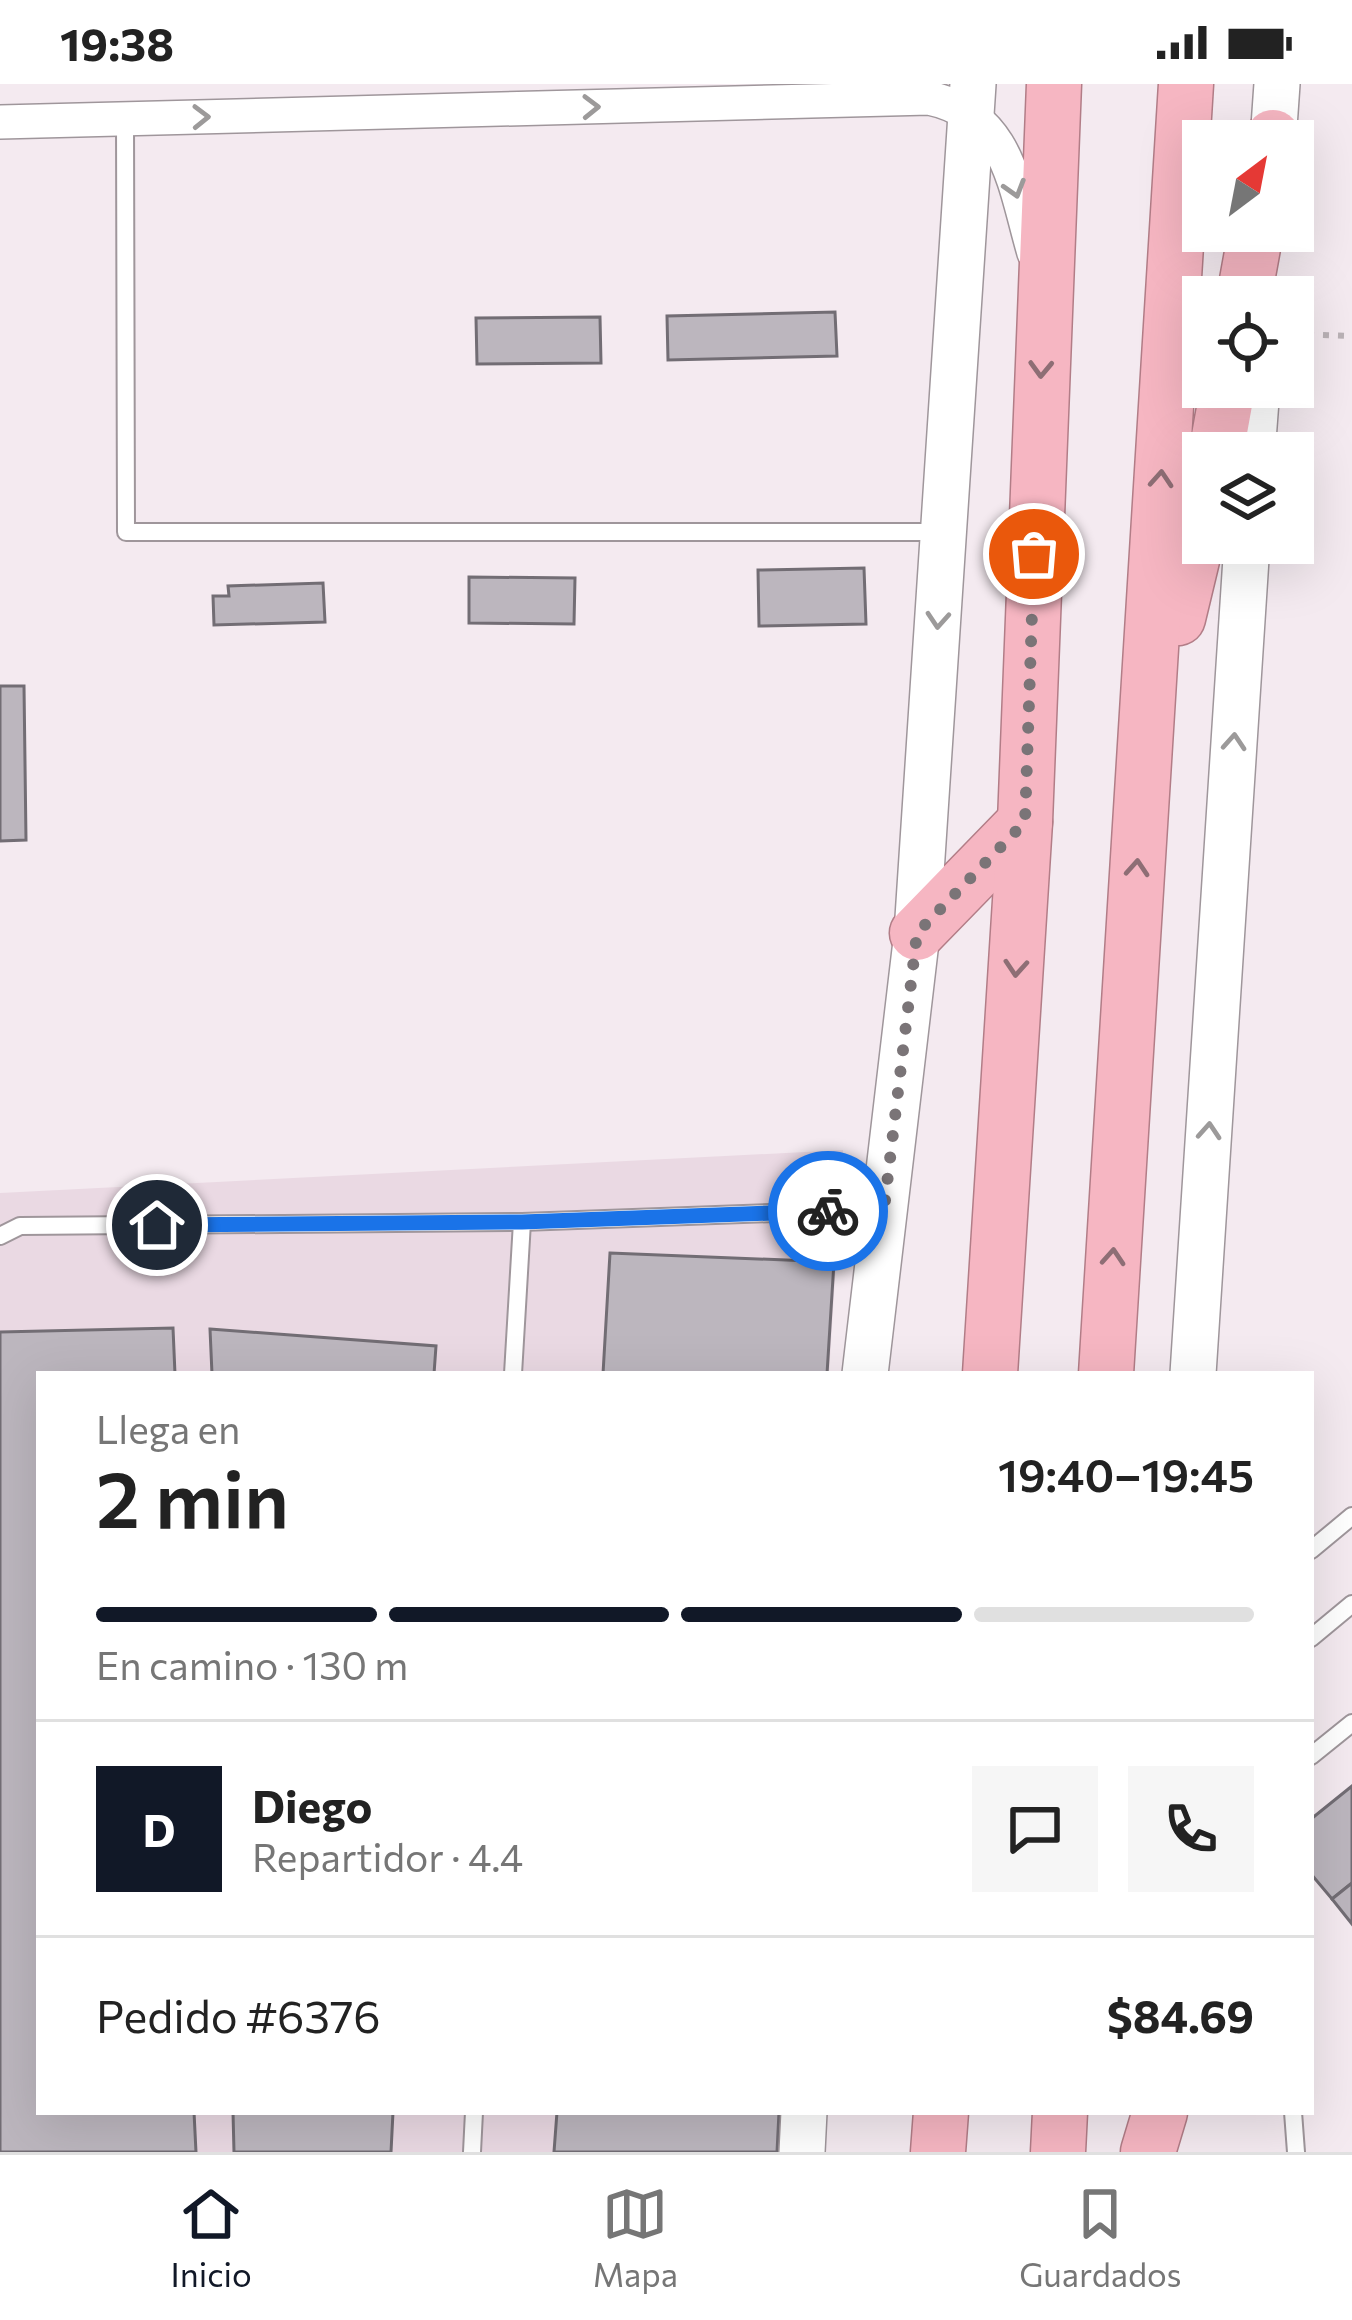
<!DOCTYPE html>
<html lang="es">
<meta charset="utf-8">
<style>
:root{--surface:#fff;--page:#f6f6f6;--text:#222;--muted:#767676;--line:#e0e0e0;--accent:#111827}
body{margin:0;font-family:Commissioner,sans-serif;background:var(--page);color:var(--text);height:100vh;display:flex;flex-direction:column;font-size:45px;white-space:nowrap}
*{box-sizing:border-box;margin:0}
p{font-size:39px;color:var(--muted)}
.icon{flex:none;width:66px;height:66px;fill:none;stroke:currentColor;stroke-width:2;stroke-linecap:round;stroke-linejoin:round}
.map{position:relative;flex:1;overflow:hidden}
.side{position:absolute;left:36px;top:1287px;width:1278px;height:744px;display:flex;flex-direction:column;background:var(--surface);border-radius:0px;box-shadow:0 12px 48px #0002}
.side>*{flex:none}
.needle{width:78px;rotate:32deg}
.controls{position:absolute;left:1182px;top:36px;display:grid;gap:24px}
.controls a{display:grid;place-items:center;width:132px;height:132px;border-radius:0px;background:var(--surface);box-shadow:0 12px 48px #0002;font-size:60px}
.pin{position:absolute;display:grid;place-items:center;width:102px;height:102px;color:#fff;margin:-51px;border:6px solid #fff;border-radius:50%;box-shadow:0 3px 12px #0007}
.courier{position:absolute;display:grid;place-items:center;width:120px;height:120px;margin:-60px;border:9px solid #1a73e8;border-radius:50%;background:#fff;color:#222;box-shadow:0 3px 15px #0007}
.overview em{font-style:normal;font-weight:600}
.overview div{display:flex;flex-direction:column-reverse}
.overview{display:flex;align-items:center;justify-content:space-between;height:204px;padding:0 60px}
h1{font-size:78px;font-weight:600;line-height:90px}
.bar{display:grid;grid-template-columns:repeat(4,1fr);gap:18px 12px;align-content:center;height:144px;padding:0 60px}
.bar i{height:15px;border-radius:9px;background:var(--line)}
.bar .on{background:var(--accent)}
.bar p{grid-column:span 4}
.line{display:flex;align-items:center;gap:30px;padding:0 60px;border-top:3px solid var(--line)}
.line div{flex:1}
.round{display:grid;place-items:center;flex:none;width:126px;height:126px;border-radius:0px;background:var(--page)}
.status{display:flex;justify-content:space-between;align-items:center;height:84px;padding:0 60px;background:var(--surface);direction:ltr}
.status svg{height:33px;fill:currentColor}
.menu{display:flex;justify-content:space-around;align-items:center;height:168px;border-top:3px solid var(--line);background:var(--surface);font-size:33px;color:var(--muted)}
.menu a{display:grid;justify-items:center;gap:6px}
.menu .on{color:var(--accent)}
.map>svg:first-child{display:block}
.built{fill:#ead9e3}
.building{fill:#bcb6be;stroke:#726d74;stroke-width:3}
.lines{fill:none;stroke-linecap:round;stroke-linejoin:round}
.service-casing{stroke:#9f969b;stroke-width:20}
.minor-casing{stroke:#9f969b;stroke-width:36}
.secondary-casing{stroke:#9f969b;stroke-width:48}
.trunk-casing{stroke:#b27d87;stroke-width:57}
.path{stroke:#bab2b6;stroke-width:6;stroke-dasharray:6 9;stroke-linecap:butt}
.service{stroke:#fff;stroke-width:16}
.minor{stroke:#fff;stroke-width:33}
.secondary{stroke:#fff;stroke-width:45}
.trunk{stroke:#f6b6c2;stroke-width:54}
.oneway{stroke:#9c9a9a}
.oneway2{stroke:#8e6e75}
.done{stroke:#7a7477;stroke-width:12;stroke-dasharray:0 21.6}
.route{stroke:#1a73e8;stroke-width:15}
</style>
<div class="status"><b>19:38</b><svg viewBox="0 0 49 12"><path d="M0 12V9h3v3zM5 12V6h3v6zM10 12V3h3v9zM15 12V0h3v12zM26 1h20v11H26zM47 4h2v5h-2z"/></svg></div>
<div class="map">
<svg width="1352" height="2068" viewBox="0 0 1352 2068">
<rect width="100%" height="100%" fill="#f4eaf0"/>
<!-- built -->
<polygon class="built" points="843,1066 829,1290 39,1290 39,2028 784,2028 781,2068 0,2068 0,1109"/>
<!-- building -->
<g class="building">
<polygon points="835,228 837,272 668,276 667,232"/>
<polygon points="600,233 601,279 477,280 476,234"/>
<polygon points="864,484 866,540 759,542 758,486"/>
<polygon points="469,493 575,494 574,540 469,539"/>
<polygon points="323,499 325,538 214,541 213,512 229,512 228,502"/>
<polygon points="0,602 24,602 26,756 0,757"/>
<polygon points="610,1169 834,1178 827,1290 603,1290"/>
<polygon points="173,1244 175,1290 39,1290 39,2028 194,2028 196,2068 0,2068 0,1248"/>
<polygon points="210,1245 436,1262 434,1290 212,1290"/>
<polygon points="1352,1702 1352,1799 1332,1815 1311,1790 1311,1735"/>
<polygon points="1352,1799 1352,1840 1332,1815"/>
<polygon points="233,2028 393,2028 391,2068 234,2068"/>
<polygon points="557,2028 779,2028 777,2068 554,2068"/>
</g>
<g class="lines">
<!-- service casing -->
<g class="service-casing">
<g id="service">
<polyline points="125,35 126,448 942,448"/>
<polyline points="0,1152 20,1142 522,1138 884,1125"/>
<polyline points="513,1290 522,1138"/>
<polyline points="1311,1466 1352,1432"/>
<polyline points="1311,1554 1352,1520"/>
<polyline points="1311,1672 1352,1639"/>
<polyline points="1293,2028 1296,2068"/>
<polyline points="472,2068 474,2028"/>
</g>
</g>
<!-- minor casing -->
<g class="minor-casing">
<path id="minor" d="M 0,38 L 929,14 C 1009,31 1014,101 1034,169"/>
</g>
<!-- secondary casing -->
<g class="secondary-casing">
<g id="secondary">
<polyline points="1273,57 1277,0"/>
<polyline points="1252,369 1257,303"/>
<polyline points="865,1290 917,849 973,0"/>
<polyline points="1193,1290 1247,459"/>
<polyline points="802,2068 804,2028"/>
</g>
</g>
<!-- trunk casing -->
<g class="trunk-casing">
<g id="trunk">
<polyline points="1272,57 1273,53"/>
<polyline points="1244,213 1256,147"/>
<polyline points="1216,369 1228,303"/>
<polyline points="1178,534 1203,430"/>
<polyline points="917,849 1025,738"/>
<polyline points="990,1290 1025,738 1054,0"/>
<polyline points="1106,1290 1186,0"/>
<polyline points="938,2068 941,2028"/>
<polyline points="1058,2068 1060,2028"/>
<polyline points="1148,2068 1160,2028"/>
</g>
</g>
<!-- path -->
<polyline class="path" points="1293,250 1352,252"/>
<!-- service -->
<use href="#service" class="service"/>
<!-- minor -->
<use href="#minor" class="minor"/>
<!-- secondary -->
<use href="#secondary" class="secondary"/>
<!-- trunk -->
<use href="#trunk" class="trunk"/>
</g>
<!-- one-way arrows -->
<defs><path id="oneway-chevron" d="M-2-3.5L2.5 0L-2 3.5" fill="none" stroke-width="1.6" stroke-linecap="round" stroke-linejoin="round" transform="scale(3)"/></defs>
<g class="oneway">
<use href="#oneway-chevron" transform="translate(591 23) rotate(-1)"/>
<use href="#oneway-chevron" transform="translate(201 33) rotate(-1)"/>
<use href="#oneway-chevron" transform="translate(1015 105) rotate(73)"/>
<use href="#oneway-chevron" transform="translate(938 536) rotate(94)"/>
<use href="#oneway-chevron" transform="translate(1234 658) rotate(-86)"/>
<use href="#oneway-chevron" transform="translate(1209 1047) rotate(-86)"/>
</g>
<g class="oneway2">
<use href="#oneway-chevron" transform="translate(1041 285) rotate(92)"/>
<use href="#oneway-chevron" transform="translate(1161 395) rotate(-86)"/>
<use href="#oneway-chevron" transform="translate(1137 784) rotate(-86)"/>
<use href="#oneway-chevron" transform="translate(1016 884) rotate(94)"/>
<use href="#oneway-chevron" transform="translate(1113 1173) rotate(-86)"/>
</g>
<g class="lines">
<!-- done -->
<polyline class="done" points="828,1127 884,1125 917,849 1025,738 1034,470"/>
<!-- route -->
<polyline class="route" points="157,1141 522,1138 828,1127"/>
</g>
</svg>
<div class="controls">
<a><svg class="needle" viewBox="-14 -14 28 28"><path d="M0-13l5 13h-10z" fill="#e53935"/><path d="M0 13l5-13h-10z" fill="#767676"/></svg></a>
<a><svg class="icon" aria-label="locate" viewBox="0 0 24 24"><circle cx="12" cy="12" r="6"/><path d="M12 2v4M12 18v4M2 12h4M18 12h4"/></svg></a>
<a><svg class="icon" aria-label="layers" viewBox="0 0 24 24"><path d="M12 4l9 5-9 5-9-5zM3 14l9 5 9-5"/></svg></a>
</div>
<div class="pin" style="left:1034px;top:470px;background:#ea580c"><svg class="icon" aria-label="bag" viewBox="0 0 24 24"><path d="M5 8h14l-1 12H6zM9 8a3 3 0 0 1 6 0"/></svg></div>
<div class="pin" style="left:157px;top:1141px;background:#1f2937"><svg class="icon" aria-label="home" viewBox="0 0 24 24"><path d="M3 11l9-7 9 7M6 9v11h12V9"/></svg></div>
<div class="courier" style="left:828px;top:1127px"><svg class="icon" aria-label="bike" viewBox="0 0 24 24"><circle cx="6" cy="16" r="4"/><circle cx="18" cy="16" r="4"/><path d="M6 16l4-8h5l3 8M10 8l3 8H6M13 5h3"/></svg></div>
<section class="side">
<div class="overview"><div><h1>2 min</h1><p>Llega en</p></div><em>19:40–19:45</em></div>
<div class="bar"><i class="on"></i><i class="on"></i><i class="on"></i><i></i><p>En camino · 130 m</p></div>
<div class="line" style="height:216px"><b class="round" style="background:var(--accent);color:#fff">D</b><div><b>Diego</b><p>Repartidor · 4.4</p></div><a class="round"><svg class="icon" aria-label="chat" viewBox="0 0 24 24"><path d="M4 5h16v11H9l-5 4z"/></svg></a><a class="round"><svg class="icon" aria-label="phone" viewBox="0 0 24 24"><path d="M5 4h4l2 5-3 2q2 4 5 5l2-3 5 2v4C11 20 4 13 5 4z"/></svg></a></div>
<div class="line" style="height:156px"><div>Pedido #6376</div><b>$84.69</b></div>
</section>
</div>
<nav class="menu">
<a class="on"><svg class="icon" aria-label="home" viewBox="0 0 24 24"><path d="M3 11l9-7 9 7M6 9v11h12V9"/></svg>Inicio</a>
<a><svg class="icon" aria-label="map" viewBox="0 0 24 24"><path d="M3 6l6-2 6 2 6-2v14l-6 2-6-2-6 2zM9 4v14M15 6v14"/></svg>Mapa</a>
<a><svg class="icon" aria-label="saved" viewBox="0 0 24 24"><path d="M7 4h10v16l-5-4-5 4z"/></svg>Guardados</a>
</nav>
